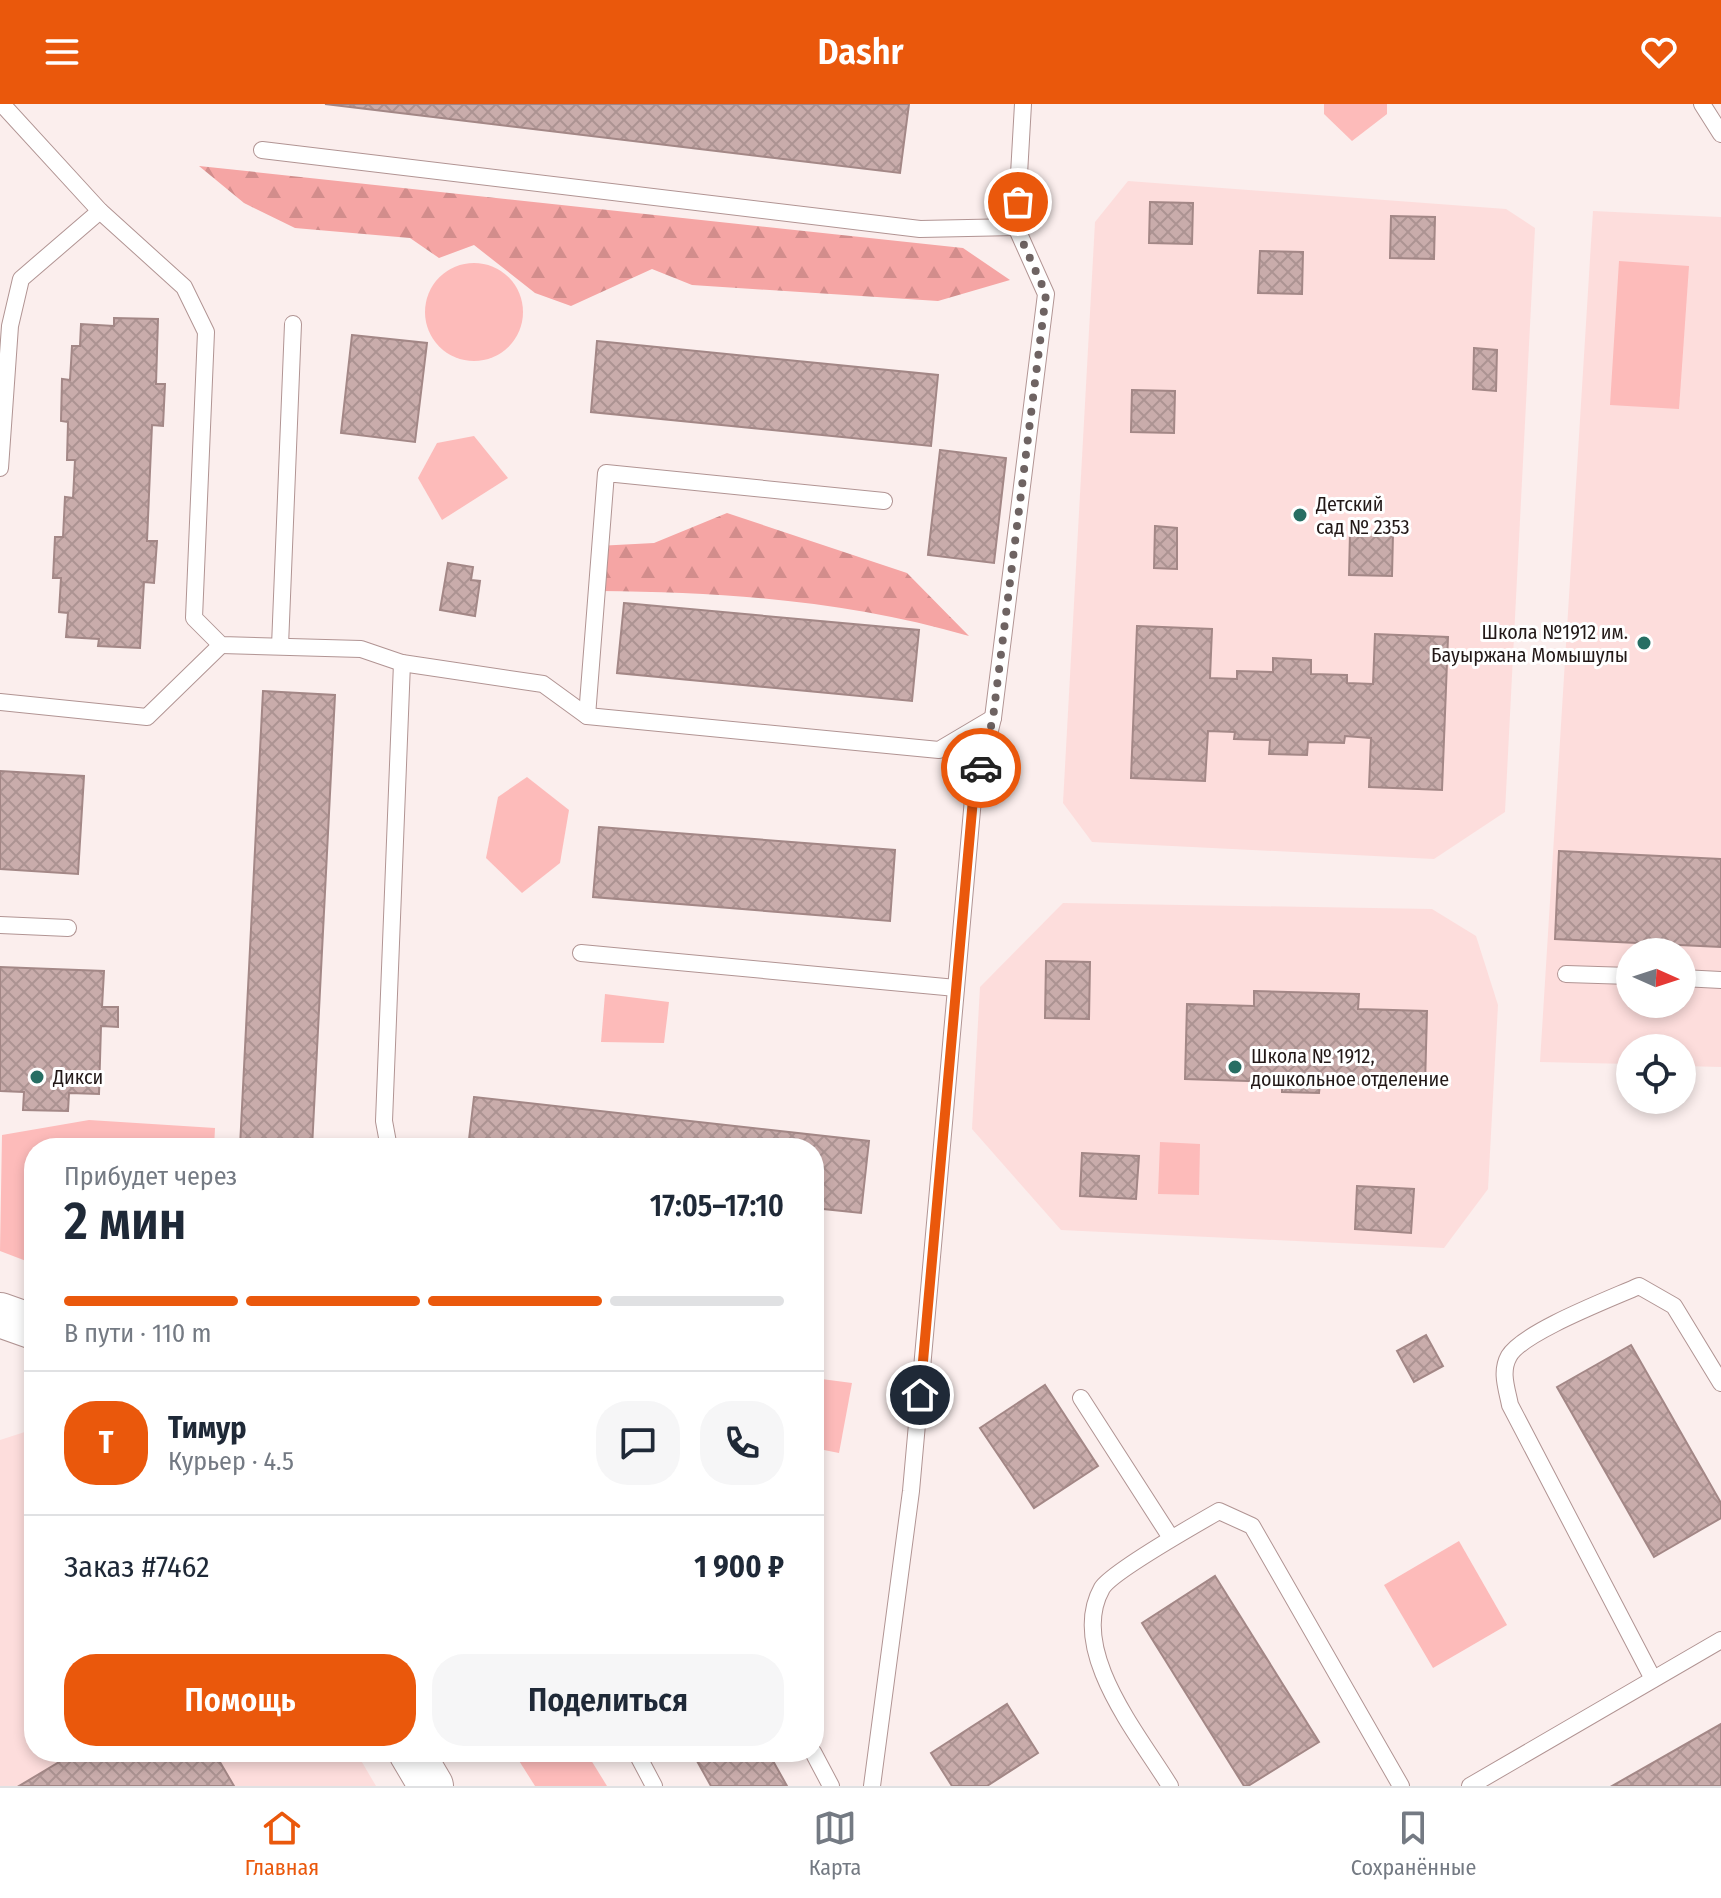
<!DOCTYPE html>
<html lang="ru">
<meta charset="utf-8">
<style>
:root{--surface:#fff;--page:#f6f6f7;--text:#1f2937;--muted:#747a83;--line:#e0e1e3;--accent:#ea580c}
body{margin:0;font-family:"Fira Sans Condensed",sans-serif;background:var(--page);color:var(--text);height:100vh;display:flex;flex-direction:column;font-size:30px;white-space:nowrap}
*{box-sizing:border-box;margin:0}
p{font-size:26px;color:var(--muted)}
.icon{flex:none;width:44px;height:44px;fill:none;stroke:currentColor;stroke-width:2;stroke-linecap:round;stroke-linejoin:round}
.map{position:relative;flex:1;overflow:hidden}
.side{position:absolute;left:24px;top:1034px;width:800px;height:624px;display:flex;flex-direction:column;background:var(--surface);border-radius:32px;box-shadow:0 4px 12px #0003}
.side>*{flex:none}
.needle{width:52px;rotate:93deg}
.tools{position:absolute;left:1616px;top:834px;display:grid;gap:16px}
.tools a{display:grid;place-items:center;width:80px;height:80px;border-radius:50%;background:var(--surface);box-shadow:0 4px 12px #0003;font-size:40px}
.pin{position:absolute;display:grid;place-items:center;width:68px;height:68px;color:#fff;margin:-34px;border:4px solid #fff;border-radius:50%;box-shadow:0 2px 8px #0007}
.courier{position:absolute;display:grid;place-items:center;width:80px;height:80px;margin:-40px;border:6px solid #ea580c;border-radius:50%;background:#fff;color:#222;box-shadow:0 2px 10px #0007}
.head em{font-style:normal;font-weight:600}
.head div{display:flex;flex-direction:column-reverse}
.head{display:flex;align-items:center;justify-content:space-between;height:136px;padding:0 40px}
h1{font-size:52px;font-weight:600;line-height:60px}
.bar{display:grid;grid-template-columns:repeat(4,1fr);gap:12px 8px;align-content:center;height:96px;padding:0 40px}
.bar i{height:10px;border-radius:6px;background:var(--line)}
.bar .on{background:var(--accent)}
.bar p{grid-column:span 4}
.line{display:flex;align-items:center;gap:20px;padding:0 40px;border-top:2px solid var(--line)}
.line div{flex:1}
.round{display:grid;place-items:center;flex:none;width:84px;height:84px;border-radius:32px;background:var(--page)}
.action{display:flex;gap:16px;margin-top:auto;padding:16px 40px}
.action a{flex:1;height:92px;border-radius:32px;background:var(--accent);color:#fff;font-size:32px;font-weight:600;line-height:92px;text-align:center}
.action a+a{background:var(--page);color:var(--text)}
header{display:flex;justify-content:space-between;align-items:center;height:104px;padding:0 40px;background:var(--accent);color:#fff;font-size:36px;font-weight:600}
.dock{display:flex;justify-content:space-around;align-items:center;height:112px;border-top:2px solid var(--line);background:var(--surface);font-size:22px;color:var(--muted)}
.dock a{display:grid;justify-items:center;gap:4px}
.dock .on{color:var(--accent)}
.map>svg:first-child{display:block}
.built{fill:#fddddc;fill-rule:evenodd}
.green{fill:#fdbbba}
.forest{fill:url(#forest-firs)}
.building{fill:url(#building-cross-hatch);stroke:#a38786;stroke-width:2}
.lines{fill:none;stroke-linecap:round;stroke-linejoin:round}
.lane-casing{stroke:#b19493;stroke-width:18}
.secondary-casing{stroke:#b19493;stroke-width:46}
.lane{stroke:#fff;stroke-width:16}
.secondary{stroke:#fff;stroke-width:44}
.done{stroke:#6e6362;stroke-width:8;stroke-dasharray:0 14.4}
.route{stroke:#ea580c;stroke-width:10}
.poi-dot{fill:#276e63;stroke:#fff;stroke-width:3}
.labels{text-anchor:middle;stroke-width:6;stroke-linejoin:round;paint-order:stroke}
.poi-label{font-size:20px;fill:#221817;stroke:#fff;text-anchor:start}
</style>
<header><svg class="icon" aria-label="menu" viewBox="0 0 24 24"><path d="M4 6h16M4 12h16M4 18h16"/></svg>Dashr<svg class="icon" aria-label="heart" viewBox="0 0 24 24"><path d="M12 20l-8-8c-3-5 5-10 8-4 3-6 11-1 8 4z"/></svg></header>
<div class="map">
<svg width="1721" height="1682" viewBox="0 0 1721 1682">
<defs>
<pattern id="forest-firs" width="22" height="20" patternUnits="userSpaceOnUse" patternTransform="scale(2)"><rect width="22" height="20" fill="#f5a5a4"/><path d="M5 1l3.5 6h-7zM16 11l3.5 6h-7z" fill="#d28d8c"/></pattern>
<pattern id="building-cross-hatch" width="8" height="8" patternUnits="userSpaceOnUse" patternTransform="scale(2)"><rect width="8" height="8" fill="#c9acab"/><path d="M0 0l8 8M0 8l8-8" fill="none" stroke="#ac9392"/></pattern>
</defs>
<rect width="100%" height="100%" fill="#fbeeed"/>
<!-- built -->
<g class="built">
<polygon points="1128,77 1506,105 1535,124 1505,708 1434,755 1092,738 1063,699 1095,118"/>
<path d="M 1593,107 L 1721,113 L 1721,963 L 1682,962 L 1682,944 L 1630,944 L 1630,960 L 1540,958 ZM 1630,848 L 1682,848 L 1682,900 L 1630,900 Z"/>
<polygon points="1063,799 1432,805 1476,832 1498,901 1488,1085 1444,1144 1061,1126 972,1025 980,883"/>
<polygon points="34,1325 34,1648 356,1648 376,1682 0,1682 0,1336"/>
</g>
<!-- green -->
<g class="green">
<polygon points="1324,0 1387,0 1387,10 1352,37 1324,10"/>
<polygon points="1619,157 1689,162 1679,305 1610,301"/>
<circle cx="474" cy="208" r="49"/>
<polygon points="474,332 508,374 442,416 418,374 437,339"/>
<polygon points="527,673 569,706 560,759 522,789 486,754 498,693"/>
<polygon points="605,890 669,898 664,939 601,938"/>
<polygon points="89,1016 215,1024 214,1044 34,1044 34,1160 0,1147 2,1031"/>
<polygon points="1160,1038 1200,1040 1199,1091 1158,1090"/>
<polygon points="814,1274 852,1279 839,1349 814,1344"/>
<polygon points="1459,1437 1507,1521 1433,1564 1384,1481"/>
<polygon points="523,1648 586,1648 607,1682 535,1682 516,1652"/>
</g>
<!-- forest -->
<g class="forest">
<polygon points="199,62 963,144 1010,176 938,197 692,181 652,165 571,202 535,189 474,141 439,154 410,134 295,124 244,99"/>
<path d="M 727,409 L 907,469 L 969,532 C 847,497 726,488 600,487 L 597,442 L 654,439 Z"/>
</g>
<!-- building -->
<g class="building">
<polygon points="325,0 909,0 900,69"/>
<polygon points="1150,98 1193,99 1192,140 1149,139"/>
<polygon points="1391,112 1435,113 1434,155 1390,154"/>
<polygon points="1260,147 1303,148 1302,190 1258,189"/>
<polygon points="114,214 158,215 156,280 165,280 163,322 152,321 147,437 157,437 154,479 144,478 140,544 98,542 99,535 66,533 68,509 59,508 61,474 53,474 55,433 63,433 65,393 73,394 75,356 67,356 68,318 61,317 62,275 70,276 72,242 80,242 81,220 114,222"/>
<polygon points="352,231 427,239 415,338 341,329"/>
<polygon points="597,237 938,271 931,342 591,308"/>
<polygon points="1474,244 1497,246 1496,287 1473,285"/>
<polygon points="1132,286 1175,287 1174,329 1131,328"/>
<polygon points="940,346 1006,354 994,459 928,451"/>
<polygon points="1155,422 1177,424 1177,465 1154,464"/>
<polygon points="1350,429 1393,430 1392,472 1349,471"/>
<polygon points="448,459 473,463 471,476 480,477 475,512 440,506"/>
<polygon points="624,499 919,526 912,597 617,569"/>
<polygon points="1137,522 1212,525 1210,574 1237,575 1237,567 1273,568 1273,554 1311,556 1311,570 1347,571 1347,579 1373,580 1375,530 1448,533 1442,686 1369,683 1371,634 1345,632 1344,639 1308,638 1307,651 1269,650 1270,636 1234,635 1235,628 1208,627 1205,677 1131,674"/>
<polygon points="263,587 335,591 312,1044 240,1043"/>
<polygon points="0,667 84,672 78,770 0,765"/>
<polygon points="599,723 895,746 890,817 593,793"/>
<polygon points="1559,747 1721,755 1721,843 1555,835"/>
<polygon points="1046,857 1090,858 1089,915 1045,914"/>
<polygon points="0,863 104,867 102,903 118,903 118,923 101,922 99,990 69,989 68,1007 23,1006 24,988 0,987"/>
<polygon points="1254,887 1359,890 1358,905 1427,907 1425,982 1320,979 1319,989 1282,988 1282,978 1185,975 1187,900 1254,902"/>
<polygon points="474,993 869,1037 861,1109 814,1104 814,1044 468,1044"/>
<polygon points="1082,1049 1139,1052 1136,1095 1080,1092"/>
<polygon points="1357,1082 1414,1085 1411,1129 1355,1125"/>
<polygon points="1426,1231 1443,1262 1414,1278 1397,1247"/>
<polygon points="1631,1241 1721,1399 1721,1414 1654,1453 1557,1283"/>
<polygon points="1045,1281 1098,1362 1034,1404 980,1324"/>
<polygon points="1215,1472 1319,1638 1248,1682 1244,1682 1142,1519"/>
<polygon points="1007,1600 1038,1649 987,1682 952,1682 931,1649"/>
<polygon points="1721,1620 1721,1682 1612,1682"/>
<polygon points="76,1648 200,1648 203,1652 214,1648 234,1682 19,1682"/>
<polygon points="692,1648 768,1648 787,1682 711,1682"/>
</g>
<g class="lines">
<!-- lane casing -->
<g class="lane-casing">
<g id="lane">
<polyline points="2,0 100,107 184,183 206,228 194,514 221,541 361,545 402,559 543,580 587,612 939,646 993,614"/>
<polyline points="1702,0 1721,30"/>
<polyline points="262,46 920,125 1016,123"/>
<polyline points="0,364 10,222 21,175 100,107"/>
<polyline points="280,542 293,220"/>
<polyline points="0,598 147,613 221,541"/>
<polyline points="587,612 606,369 884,397"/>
<polyline points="0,821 68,824"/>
<polyline points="581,849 956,884"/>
<polyline points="1566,870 1630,872"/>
<polyline points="1682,874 1721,876"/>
<polyline points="389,1044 384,1017 402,559"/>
<polyline points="1081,1294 1171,1434"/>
<path d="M 1653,1575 L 1510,1301 C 1507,1285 1500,1268 1509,1252 C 1523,1228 1610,1195 1639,1182 L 1674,1202 L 1721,1279"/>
<polyline points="636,1648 654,1682"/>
<polyline points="813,1648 831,1682"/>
<polyline points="872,1682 911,1387 973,695 993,614 1046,190 1016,123 1023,0"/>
<path d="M 1170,1682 C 1139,1631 1067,1546 1102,1484 C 1112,1468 1198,1419 1219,1407 L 1252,1422 L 1401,1682"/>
<polyline points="1470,1682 1721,1536"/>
</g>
</g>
<!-- secondary casing -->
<g class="secondary-casing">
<g id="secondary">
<polyline points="0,1211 34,1223"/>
<polyline points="411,1648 431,1682"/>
</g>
</g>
<!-- lane -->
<use href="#lane" class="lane"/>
<!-- secondary -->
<use href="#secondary" class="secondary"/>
</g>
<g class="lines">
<!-- done -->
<polyline class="done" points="981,664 993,614 1046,190 1016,123 1018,98"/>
<!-- route -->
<polyline class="route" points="920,1291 973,695 981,664"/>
</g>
<!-- markers -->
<g class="poi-dot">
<circle cx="1300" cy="411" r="8"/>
<circle cx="1644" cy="539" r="8"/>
<circle cx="1235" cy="963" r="8"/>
<circle cx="37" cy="973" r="8"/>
</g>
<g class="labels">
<!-- poi labels -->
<g class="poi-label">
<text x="1316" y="407">Детский<tspan x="1316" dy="23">сад № 2353</tspan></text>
<text x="1628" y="535" text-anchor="end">Школа №1912 им.<tspan x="1628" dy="23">Бауыржана Момышулы</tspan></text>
<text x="1251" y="959">Школа № 1912,<tspan x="1251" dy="23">дошкольное отделение</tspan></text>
<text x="53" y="980">Дикси</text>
</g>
</g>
</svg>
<div class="tools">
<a><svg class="needle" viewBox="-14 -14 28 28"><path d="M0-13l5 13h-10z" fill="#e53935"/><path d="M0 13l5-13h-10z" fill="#747a83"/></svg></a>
<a><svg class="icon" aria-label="locate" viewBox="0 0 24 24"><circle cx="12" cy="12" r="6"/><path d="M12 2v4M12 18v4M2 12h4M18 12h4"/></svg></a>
</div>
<div class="pin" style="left:1018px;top:98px;background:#ea580c"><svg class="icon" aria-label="bag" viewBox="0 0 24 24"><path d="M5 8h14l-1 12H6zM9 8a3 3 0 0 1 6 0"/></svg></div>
<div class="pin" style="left:920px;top:1291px;background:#1f2937"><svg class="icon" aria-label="home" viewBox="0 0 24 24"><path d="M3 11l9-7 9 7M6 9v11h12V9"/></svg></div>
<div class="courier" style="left:981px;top:664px"><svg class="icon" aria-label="car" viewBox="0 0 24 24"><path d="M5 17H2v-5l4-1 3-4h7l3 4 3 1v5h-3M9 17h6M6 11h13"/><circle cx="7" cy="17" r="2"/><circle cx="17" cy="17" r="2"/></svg></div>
<section class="side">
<div class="head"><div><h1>2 мин</h1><p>Прибудет через</p></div><em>17:05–17:10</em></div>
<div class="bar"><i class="on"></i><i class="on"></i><i class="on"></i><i></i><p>В пути · 110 m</p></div>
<div class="line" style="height:144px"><b class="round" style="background:var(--accent);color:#fff">Т</b><div><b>Тимур</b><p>Курьер · 4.5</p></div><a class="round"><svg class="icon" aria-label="chat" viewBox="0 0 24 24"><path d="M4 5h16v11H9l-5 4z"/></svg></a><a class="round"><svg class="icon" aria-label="phone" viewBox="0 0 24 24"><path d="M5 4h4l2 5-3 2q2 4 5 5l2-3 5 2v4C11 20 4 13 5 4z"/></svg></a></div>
<div class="line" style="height:104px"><div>Заказ #7462</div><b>1 900 ₽</b></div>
<div class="action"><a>Помощь</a><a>Поделиться</a></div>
</section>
</div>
<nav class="dock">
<a class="on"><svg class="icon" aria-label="home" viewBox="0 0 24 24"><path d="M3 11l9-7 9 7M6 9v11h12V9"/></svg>Главная</a>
<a><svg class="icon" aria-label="map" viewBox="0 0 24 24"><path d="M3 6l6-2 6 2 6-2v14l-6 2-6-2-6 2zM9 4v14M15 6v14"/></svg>Карта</a>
<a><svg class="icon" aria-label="saved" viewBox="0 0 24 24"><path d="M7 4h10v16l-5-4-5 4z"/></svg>Сохранённые</a>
</nav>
